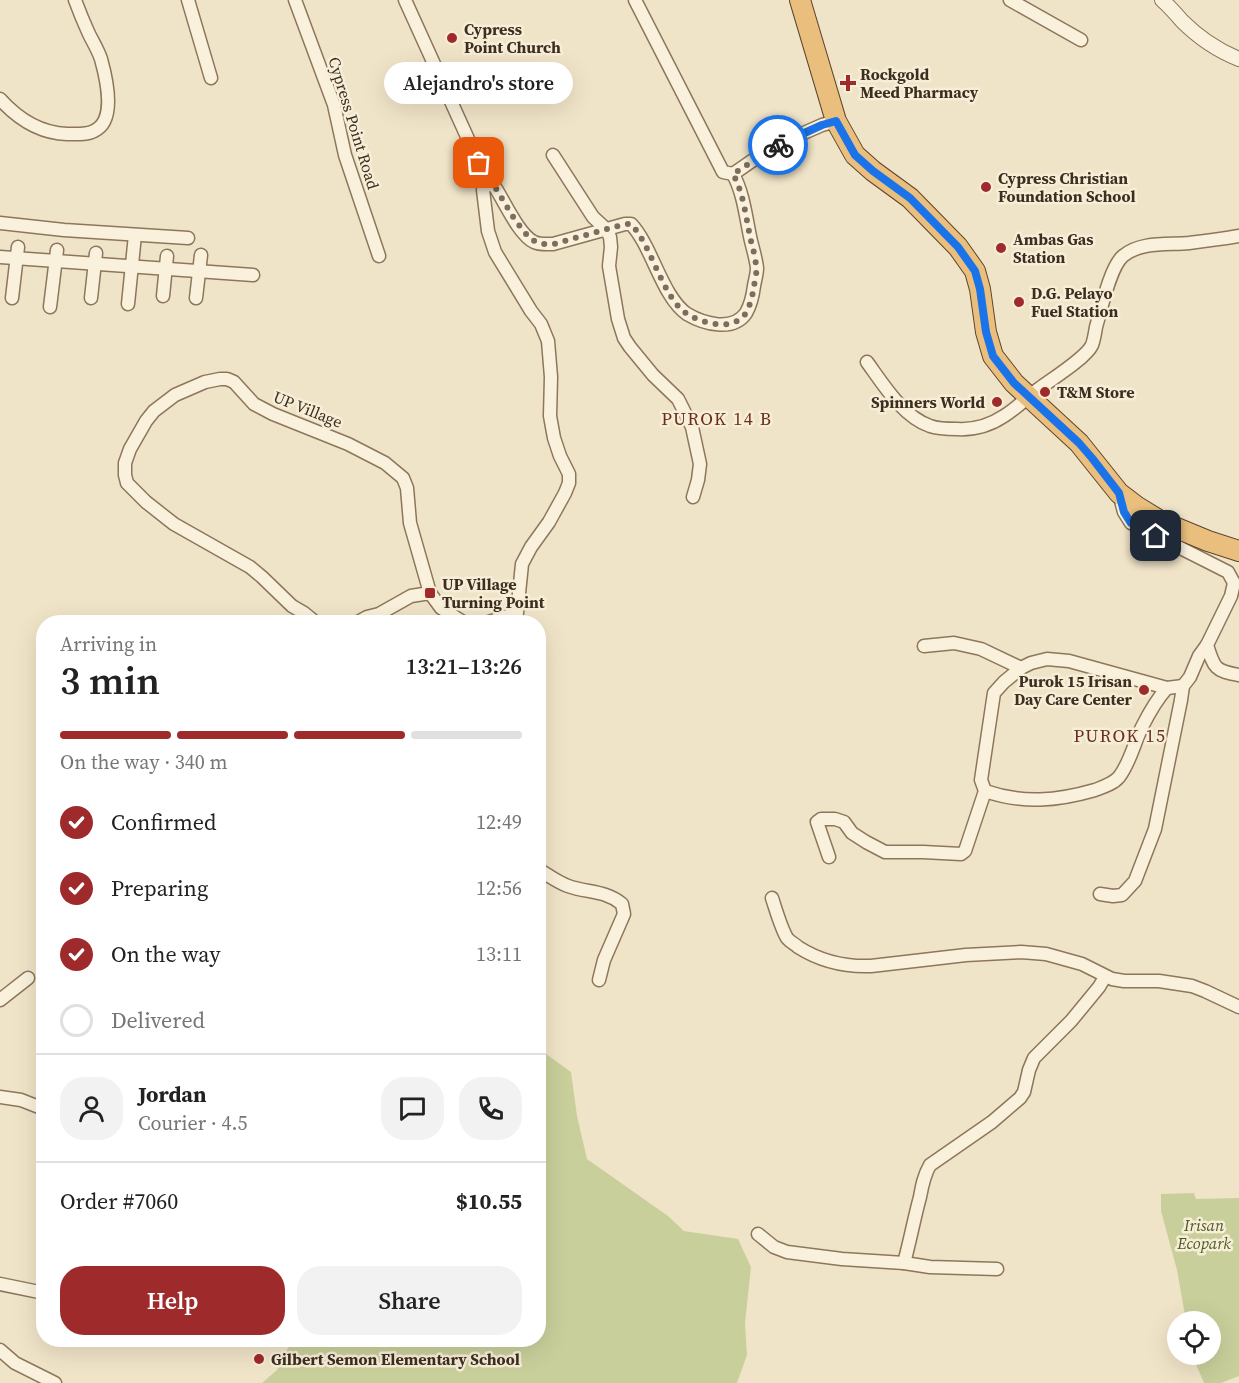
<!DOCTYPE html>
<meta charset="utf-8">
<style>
:root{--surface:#fff;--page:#f2f2f2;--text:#222;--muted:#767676;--line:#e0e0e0;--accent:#9e2a2b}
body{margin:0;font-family:"Source Serif 4",serif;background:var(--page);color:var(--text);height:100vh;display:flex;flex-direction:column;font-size:22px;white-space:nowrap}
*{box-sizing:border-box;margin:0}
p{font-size:20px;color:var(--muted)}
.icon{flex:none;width:33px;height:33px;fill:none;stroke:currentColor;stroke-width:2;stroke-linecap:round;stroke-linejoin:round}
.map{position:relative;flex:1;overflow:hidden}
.details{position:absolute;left:36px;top:615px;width:510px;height:732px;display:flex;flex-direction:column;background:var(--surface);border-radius:24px;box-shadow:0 6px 24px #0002}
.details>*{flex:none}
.fabs{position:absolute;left:1167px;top:1311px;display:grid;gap:12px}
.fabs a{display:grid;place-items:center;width:54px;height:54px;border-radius:50%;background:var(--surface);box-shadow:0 6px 24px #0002;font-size:30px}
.pin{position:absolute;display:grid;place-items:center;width:51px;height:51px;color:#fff;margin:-26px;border-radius:12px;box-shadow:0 3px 9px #0006}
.courier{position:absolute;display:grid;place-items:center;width:60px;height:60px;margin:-30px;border:4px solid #1a73e8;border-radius:50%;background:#fff;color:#222;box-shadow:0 2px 8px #0007}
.bubble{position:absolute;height:42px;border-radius:21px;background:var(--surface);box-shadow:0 6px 24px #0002;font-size:20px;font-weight:600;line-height:42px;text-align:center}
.summary em{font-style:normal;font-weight:600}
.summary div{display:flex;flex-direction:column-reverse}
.summary{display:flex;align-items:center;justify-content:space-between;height:102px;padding:0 24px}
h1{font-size:39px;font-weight:600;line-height:45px}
.bar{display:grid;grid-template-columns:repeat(4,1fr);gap:9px 6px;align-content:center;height:72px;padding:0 24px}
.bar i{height:8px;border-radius:4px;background:var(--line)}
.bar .current{background:var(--accent)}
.bar p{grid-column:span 4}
.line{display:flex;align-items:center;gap:15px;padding:0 24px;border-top:2px solid var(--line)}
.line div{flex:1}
.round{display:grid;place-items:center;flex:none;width:63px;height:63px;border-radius:24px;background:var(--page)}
ol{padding:0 24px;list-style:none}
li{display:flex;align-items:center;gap:18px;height:66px}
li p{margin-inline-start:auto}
li .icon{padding:6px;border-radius:50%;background:var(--accent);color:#fff;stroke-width:4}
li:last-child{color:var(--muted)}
li i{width:33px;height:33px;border:3px solid var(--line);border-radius:50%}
.button{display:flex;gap:12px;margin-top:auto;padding:12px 24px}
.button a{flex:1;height:69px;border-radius:24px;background:var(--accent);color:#fff;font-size:24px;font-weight:600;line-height:69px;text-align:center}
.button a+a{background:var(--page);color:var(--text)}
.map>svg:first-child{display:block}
.green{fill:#c9cf9b}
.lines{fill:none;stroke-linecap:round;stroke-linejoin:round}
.minor-casing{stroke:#8d765c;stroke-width:15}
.tertiary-casing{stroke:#8d765c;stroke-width:16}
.trunk-casing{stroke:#5b4430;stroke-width:22}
.minor{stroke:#faf1dc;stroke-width:12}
.tertiary{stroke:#faf1dc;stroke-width:14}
.trunk{stroke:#eabe7c;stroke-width:20}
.done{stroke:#7c6e5b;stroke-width:6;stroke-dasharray:0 10.8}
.route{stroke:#1a73e8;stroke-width:8}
.poi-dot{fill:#9e2a2b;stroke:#f7eed8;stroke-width:2}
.labels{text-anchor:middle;stroke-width:5;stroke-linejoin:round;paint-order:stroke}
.poi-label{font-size:16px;font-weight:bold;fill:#3d2e20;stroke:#f7eed8;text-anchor:start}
.street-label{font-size:16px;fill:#3d2e20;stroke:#f7eed8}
.park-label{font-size:16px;font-style:italic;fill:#4d5a26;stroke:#f7eed8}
.neighbourhood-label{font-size:18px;letter-spacing:1.5px;fill:#6b2e1e;stroke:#f7eed8}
</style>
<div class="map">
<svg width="1239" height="1383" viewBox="0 0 1239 1383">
<rect width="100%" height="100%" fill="#f0e4c8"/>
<!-- green -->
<g class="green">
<polygon points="539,1049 571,1072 577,1116 587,1159 668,1216 684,1231 738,1239 751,1267 745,1323 747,1355 737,1383 262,1383 277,1370 292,1340 538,1340"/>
<polygon points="1194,1193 1196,1199 1239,1198 1239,1376 1221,1383 1204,1383 1192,1355 1210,1354 1210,1322 1186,1321 1177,1270 1161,1211 1161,1194"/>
</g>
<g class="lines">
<!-- minor casing -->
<g class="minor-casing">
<g id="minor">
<polyline points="188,0 211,78"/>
<polyline points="295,0 334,105 345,155 379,256"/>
<polyline points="405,0 488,183"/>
<polyline points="635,0 723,172 733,174"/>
<polyline points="1010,0 1081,40"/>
<path d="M 0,99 C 18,119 39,133 67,134 C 76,134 87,135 94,131 C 117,121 106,77 101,59 C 98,50 93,42 89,34 C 84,23 79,11 75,0"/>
<polyline points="553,155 593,217 606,229 610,237 611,247 609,266 618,319 624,338 630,347 653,375 678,399 692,427 700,464 698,480 693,497"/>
<path d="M 488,183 L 495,187 C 504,201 519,235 534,242 C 540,245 547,244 553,244 L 625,224 L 631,224 C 652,246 662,297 687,314 C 704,324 733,332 746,313 C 750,306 753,294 754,286 C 755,280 757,274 757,268 C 756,259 753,249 751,241 C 746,219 744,194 733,174 L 772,147 L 822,125 L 836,121"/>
<polyline points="488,183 483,190 488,231 495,252 531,311 541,324 548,341 551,377 550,416 554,438 560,456 569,474 569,483 565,493 549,522 531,547 522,564 517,613 489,622"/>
<polyline points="0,223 64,230 188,238"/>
<polyline points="0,257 253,275"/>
<polyline points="163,296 167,256"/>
<polyline points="12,298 18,247"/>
<polyline points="91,298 96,253"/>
<polyline points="196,298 201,255"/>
<polyline points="128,304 135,235"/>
<polyline points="50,307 57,250"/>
<path d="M 867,362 C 883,384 903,417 930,426 C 938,429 948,429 957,429 C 974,430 989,426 1004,416 C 1017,408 1027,397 1040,388 C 1052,379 1086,358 1092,345 C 1094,340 1095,333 1096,327 C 1101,310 1110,267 1123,256 C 1141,241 1168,245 1189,243 C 1206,241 1222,239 1239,236"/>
<path d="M 1119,493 L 1124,512 L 1131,523 L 1228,572 L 1234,583 L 1231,596 L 1207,645 C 1214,668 1215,671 1239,675"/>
<polyline points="315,622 304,613 292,606 262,577 250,567 174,524 146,502 127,483 125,475 125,463 130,449 146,421 154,411 175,395 205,382 220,379 227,379 234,382 254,404 273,414 348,444 385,463 403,478 407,488 410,523 430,593 441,608 463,622"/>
<polyline points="358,622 367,617 379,614 411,596 430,593"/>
<polyline points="924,646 954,643 981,649 1021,668"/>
<path d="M 985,791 C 1023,804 1057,801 1095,790 C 1103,787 1113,784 1119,777 C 1130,763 1134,743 1142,727 C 1149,713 1157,699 1167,688"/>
<polyline points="829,857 817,822 821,819 835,819 844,822 852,833 866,842 885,852 923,852 961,854 965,851 985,791 981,780 994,693 1004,682 1021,668 1031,663 1047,659 1069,661 1167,688 1183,686"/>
<path d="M 538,869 C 548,875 557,882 568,886 C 587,893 605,890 622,904 L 624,914 L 604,960 L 599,980"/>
<polyline points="1100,894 1113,896 1122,895 1135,881 1155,829 1181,700 1183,686 1190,677 1199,656 1207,645"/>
<path d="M 772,898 C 776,910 781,928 787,938 C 790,942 795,944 798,947 C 820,961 846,967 871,966 L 966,955 L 1021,952 L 1046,954 L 1082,964 L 1112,979 L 1124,981 L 1159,981 L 1192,986 L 1205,991 L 1239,1007"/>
<polyline points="0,1000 28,978"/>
<polyline points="0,1097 21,1100 44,1109"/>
<polyline points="758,1234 774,1247 787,1252 842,1259 904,1263 930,1267 997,1269"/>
<path d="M 904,1263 C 910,1241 914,1219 920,1197 C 922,1186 924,1175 930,1165 L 992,1122 L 1020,1098 L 1024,1092 L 1029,1070 L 1034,1058 L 1071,1021 L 1099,987 L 1105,977"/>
<polyline points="0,1284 44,1293"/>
<polyline points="0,1350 15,1363 55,1383"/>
</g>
</g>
<!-- tertiary casing -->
<g class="tertiary-casing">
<path id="tertiary" d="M 1162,0 C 1170,7 1176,14 1182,21 C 1198,37 1219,51 1239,59"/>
</g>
<!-- trunk casing -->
<g class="trunk-casing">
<polyline id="trunk" points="800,0 836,121 855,155 873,171 910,198 958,247 975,271 980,289 986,332 993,356 1014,383 1079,443 1119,493 1136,506 1162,522 1208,541 1239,551"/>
</g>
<!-- minor -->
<use href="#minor" class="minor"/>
<!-- tertiary -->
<use href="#tertiary" class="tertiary"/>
<!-- trunk -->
<use href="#trunk" class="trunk"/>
</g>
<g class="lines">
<!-- done -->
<path class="done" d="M 479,163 L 488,183 L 495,187 L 515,220 L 530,239 L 542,244 L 554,244 L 625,224 L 631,224 C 652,246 662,297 687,314 C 704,324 733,332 746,313 C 750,306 753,294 754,286 C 755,280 757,274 756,268 C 756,259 753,249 751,241 C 746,219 744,194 733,174 L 778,145"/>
<!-- route -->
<polyline class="route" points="778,145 822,125 836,121 855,155 873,171 910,198 958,247 975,271 980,289 986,332 993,356 1014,383 1079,443 1092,458 1119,493 1124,512 1131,523 1156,536"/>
</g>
<!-- markers -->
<g class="poi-dot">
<circle cx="452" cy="38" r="6"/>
<path d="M845 74h6v6h6v6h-6v6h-6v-6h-6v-6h6z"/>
<circle cx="986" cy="187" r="6"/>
<circle cx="1001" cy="248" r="6"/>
<circle cx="1019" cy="302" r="6"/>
<circle cx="1045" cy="392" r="6"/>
<circle cx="997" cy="402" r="6"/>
<rect x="424" y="587" width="12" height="12" rx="3"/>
<circle cx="1144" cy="690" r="6"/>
<circle cx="259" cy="1359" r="6"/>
</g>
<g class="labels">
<!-- poi labels -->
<g class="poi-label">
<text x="464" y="35">Cypress<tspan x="464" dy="18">Point Church</tspan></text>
<text x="860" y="80">Rockgold<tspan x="860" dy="18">Meed Pharmacy</tspan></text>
<text x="998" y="184">Cypress Christian<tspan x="998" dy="18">Foundation School</tspan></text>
<text x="1013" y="245">Ambas Gas<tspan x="1013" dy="18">Station</tspan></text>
<text x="1031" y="299">D.G. Pelayo<tspan x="1031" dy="18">Fuel Station</tspan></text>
<text x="1057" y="398">T&amp;M Store</text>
<text x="985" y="408" text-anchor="end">Spinners World</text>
<text x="442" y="590">UP Village<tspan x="442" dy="18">Turning Point</tspan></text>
<text x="1132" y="687" text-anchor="end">Purok 15 Irisan<tspan x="1132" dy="18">Day Care Center</tspan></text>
<text x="271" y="1365">Gilbert Semon Elementary School</text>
</g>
<!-- street labels -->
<g class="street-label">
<text transform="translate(354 123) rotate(73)" y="6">Cypress Point Road</text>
<text transform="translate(308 409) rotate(22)" y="6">UP Village</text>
</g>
<!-- park labels -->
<g class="park-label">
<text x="1204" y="1231">Irisan<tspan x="1204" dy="18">Ecopark</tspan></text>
</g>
<!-- neighbourhood labels -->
<g class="neighbourhood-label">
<text x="717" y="425">PUROK 14 B</text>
<text x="1120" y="742">PUROK 15</text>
</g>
</g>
</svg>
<div class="fabs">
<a><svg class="icon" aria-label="locate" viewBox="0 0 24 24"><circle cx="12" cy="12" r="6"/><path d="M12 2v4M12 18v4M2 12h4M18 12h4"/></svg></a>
</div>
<div class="pin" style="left:479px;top:163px;background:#ea580c"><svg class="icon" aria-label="bag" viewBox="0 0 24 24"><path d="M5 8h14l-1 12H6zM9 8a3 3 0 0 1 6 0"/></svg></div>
<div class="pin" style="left:1156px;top:536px;background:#1f2937"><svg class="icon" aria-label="home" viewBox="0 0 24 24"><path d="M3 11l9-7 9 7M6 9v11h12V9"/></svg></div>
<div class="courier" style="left:778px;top:145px"><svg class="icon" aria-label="bike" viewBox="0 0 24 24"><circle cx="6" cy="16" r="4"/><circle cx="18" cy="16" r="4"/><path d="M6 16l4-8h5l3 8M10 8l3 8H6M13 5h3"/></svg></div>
<div class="bubble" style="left:384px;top:62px;width:189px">Alejandro's store</div>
<section class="details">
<div class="summary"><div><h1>3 min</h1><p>Arriving in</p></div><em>13:21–13:26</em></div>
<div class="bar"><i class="current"></i><i class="current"></i><i class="current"></i><i></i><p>On the way · 340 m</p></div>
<ol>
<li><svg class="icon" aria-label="check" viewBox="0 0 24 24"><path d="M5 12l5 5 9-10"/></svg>Confirmed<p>12:49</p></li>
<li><svg class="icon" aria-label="check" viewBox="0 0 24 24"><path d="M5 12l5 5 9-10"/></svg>Preparing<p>12:56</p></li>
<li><svg class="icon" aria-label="check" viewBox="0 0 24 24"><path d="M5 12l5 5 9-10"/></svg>On the way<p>13:11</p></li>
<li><i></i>Delivered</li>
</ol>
<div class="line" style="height:108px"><a class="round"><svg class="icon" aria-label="person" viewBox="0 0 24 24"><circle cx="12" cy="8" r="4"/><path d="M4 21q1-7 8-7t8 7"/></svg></a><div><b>Jordan</b><p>Courier · 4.5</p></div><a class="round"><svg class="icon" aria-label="chat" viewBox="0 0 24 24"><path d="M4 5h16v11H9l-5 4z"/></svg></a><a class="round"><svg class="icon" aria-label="phone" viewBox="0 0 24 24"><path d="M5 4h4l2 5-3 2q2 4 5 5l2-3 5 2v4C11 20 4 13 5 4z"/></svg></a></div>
<div class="line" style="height:78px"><div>Order #7060</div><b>$10.55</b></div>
<div class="button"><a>Help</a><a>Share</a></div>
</section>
</div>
